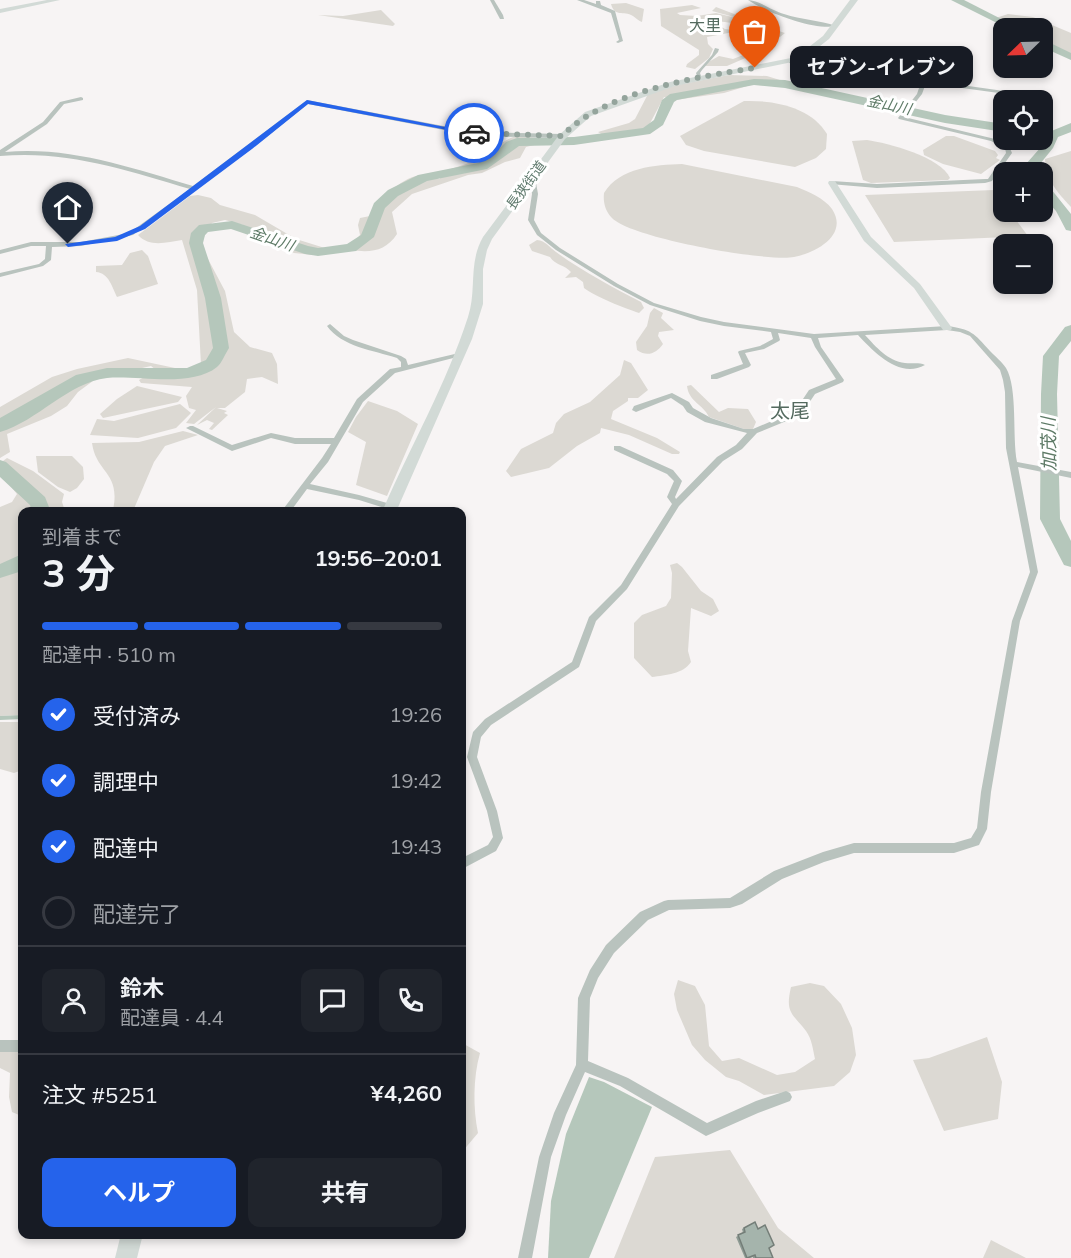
<!DOCTYPE html>
<html lang="ja">
<meta charset="utf-8">
<style>
:root{--surface:#171b24;--page:#20242c;--text:#f1f3f6;--muted:#9ea1a6;--line:#363941;--accent:#2563eb}
body{margin:0;font-family:Mulish,"Noto Sans JP",sans-serif;background:var(--page);color:var(--text);height:100vh;display:flex;flex-direction:column;font-size:22px;white-space:nowrap}
*{box-sizing:border-box;margin:0}
p{font-size:20px;color:var(--muted)}
.icon{flex:none;width:33px;height:33px;fill:none;stroke:currentColor;stroke-width:2;stroke-linecap:round;stroke-linejoin:round}
.map{position:relative;flex:1;overflow:hidden}
.side{position:absolute;left:18px;top:507px;width:448px;height:732px;display:flex;flex-direction:column;background:var(--surface);border-radius:12px;box-shadow:0 3px 9px #0003}
.side>*{flex:none}
.needle{width:39px;rotate:247deg}
.fabs{position:absolute;left:993px;top:18px;display:grid;gap:12px}
.fabs a{display:grid;place-items:center;width:60px;height:60px;border-radius:12px;background:var(--surface);box-shadow:0 3px 9px #0003;font-size:30px}
.pin{position:absolute;display:grid;place-items:center;width:51px;height:51px;color:#fff;margin:-62px -26px;border-radius:50% 50% 50% 0;rotate:-45deg;box-shadow:0 0 6px #0007}
.pin .icon{rotate:45deg}
.courier{position:absolute;display:grid;place-items:center;width:60px;height:60px;margin:-30px;border:4px solid #2563eb;border-radius:50%;background:#fff;color:#222;box-shadow:0 2px 8px #0007}
.bubble{position:absolute;height:42px;border-radius:12px;background:var(--surface);box-shadow:0 3px 9px #0003;font-size:20px;font-weight:700;line-height:42px;text-align:center}
.overview em{font-style:normal;font-weight:700}
.overview div{display:flex;flex-direction:column-reverse}
.overview{display:flex;align-items:center;justify-content:space-between;height:102px;padding:0 24px}
h1{font-size:39px;font-weight:700;line-height:45px}
.bar{display:grid;grid-template-columns:repeat(4,1fr);gap:9px 6px;align-content:center;height:72px;padding:0 24px}
.bar i{height:8px;border-radius:4px;background:var(--line)}
.bar .selected{background:var(--accent)}
.bar p{grid-column:span 4}
.line{display:flex;align-items:center;gap:15px;padding:0 24px;border-top:2px solid var(--line)}
.line div{flex:1}
.round{display:grid;place-items:center;flex:none;width:63px;height:63px;border-radius:12px;background:var(--page)}
ol{padding:0 24px;list-style:none}
li{display:flex;align-items:center;gap:18px;height:66px}
li p{margin-inline-start:auto}
li .icon{padding:6px;border-radius:50%;background:var(--accent);color:#fff;stroke-width:4}
li:last-child{color:var(--muted)}
li i{width:33px;height:33px;border:3px solid var(--line);border-radius:50%}
.button{display:flex;gap:12px;margin-top:auto;padding:12px 24px}
.button a{flex:1;height:69px;border-radius:12px;background:var(--accent);color:#fff;font-size:24px;font-weight:700;line-height:69px;text-align:center}
.button a+a{background:var(--page);color:var(--text)}
.map>svg:first-child{display:block}
.green{fill:#dcd9d3}
.water{fill:#b5c7bb}
.lines{fill:none;stroke-linecap:round;stroke-linejoin:round}
.stream{stroke:#b5c7bb;stroke-width:4}
.river{fill:#b5c7bb;fill-rule:evenodd}
.street{fill:#b9c3be;fill-rule:evenodd}
.secondary{fill:#d2dad6;fill-rule:evenodd}
.primary{fill:#d2dad6;fill-rule:evenodd}
.wall{fill:#8e9b94}
.building{fill:#a5b4ac;stroke:#747e78;stroke-width:1.5}
.route{fill:#2563eb}
.done{stroke:#94a49c;stroke-width:6;stroke-dasharray:0 10.8}
.labels{text-anchor:middle;stroke-width:6;stroke-linejoin:round;paint-order:stroke}
.far-street-label{font-size:14px;fill:#5e796c;stroke:#fff}
.far-water-label{font-size:15px;font-style:italic;fill:#5d7a66;stroke:#fff}
.far-quarter-label{font-size:16px;fill:#546a5f;stroke:#fff}
.water-label{font-size:18px;font-style:italic;fill:#5d7a66;stroke:#fff}
.quarter-label{font-size:20px;fill:#546a5f;stroke:#fff}
</style>
<div class="map">
<svg width="1071" height="1258" viewBox="0 0 1071 1258">
<rect width="100%" height="100%" fill="#f7f4f4"/>
<!-- green -->
<g class="green">
<path d="M 626,3 L 644,9 L 642,22 C 639,21 636,18 633,16 C 623,10 615,18 611,4 Z"/>
<polygon points="692,5 701,8 677,13 680,15 697,16 716,13 745,20 712,11 716,7 755,22 754,23 785,33 780,37 773,34 769,47 755,56 750,56 727,66 705,66 705,64 719,56 733,59 756,50 763,44 758,37 750,35 753,33 748,27 741,30 732,23 717,21 714,22 725,29 739,31 707,37 708,44 713,49 709,58 695,69 686,67 687,64 699,55 699,50 661,26 660,9"/>
<polygon points="381,10 395,24 393,26 318,15 343,16"/>
<polygon points="1008,14 1033,17 1071,33 1071,55 1043,40 1042,28 1018,28 996,18"/>
<polygon points="729,75 767,76 783,81 764,81 724,93 675,100 664,97 648,127 639,131 603,135 598,132 629,123 635,119 648,94 677,85"/>
<path d="M 744,101 C 774,100 811,107 827,134 L 826,149 L 816,158 L 795,167 L 704,151 L 686,145 L 680,136 Z"/>
<path d="M 516,136 L 539,138 L 542,143 L 526,147 L 520,158 L 505,162 L 482,173 L 468,175 L 412,194 L 392,212 L 397,234 C 386,251 371,253 351,250 L 352,245 L 360,235 L 358,225 L 360,218 L 370,216 C 382,199 402,174 426,175 C 431,175 435,178 440,179 L 438,174 C 451,168 466,165 479,159 C 492,152 502,140 516,136 Z"/>
<polygon points="946,136 954,136 995,151 998,155 996,158 1000,160 981,174 943,164 924,155 923,150"/>
<path d="M 867,140 C 888,143 941,157 950,178 L 948,180 L 871,183 L 863,180 L 852,141 Z"/>
<path d="M 1071,151 L 1071,207 C 1057,192 1046,180 1045,159 Z"/>
<path d="M 682,164 L 797,187 C 809,192 824,198 832,209 C 849,235 816,253 794,257 C 766,262 631,238 612,218 C 605,211 603,202 604,193 C 620,167 655,165 682,164 Z"/>
<polygon points="994,190 1003,202 1004,212 1010,212 1028,236 894,242 865,195"/>
<path d="M 198,195 L 211,198 L 220,205 L 255,215 L 296,239 L 328,249 L 313,255 L 294,253 L 254,237 L 243,225 L 225,220 L 212,223 L 200,244 L 225,291 L 234,332 L 250,347 L 272,353 L 277,364 L 278,384 L 262,377 L 247,379 L 245,392 L 225,408 L 217,408 L 227,411 L 224,413 L 228,415 L 212,430 L 209,429 L 214,423 L 207,420 L 197,425 L 216,407 L 194,424 L 186,423 L 196,410 L 189,408 L 186,396 L 192,387 L 141,383 L 139,380 L 156,370 L 151,366 L 97,378 L 78,392 L 67,406 L 51,416 L 7,434 L 10,452 L 0,458 L 0,407 L 52,377 L 77,369 L 128,358 L 189,371 L 201,365 L 197,290 L 182,240 C 167,242 150,248 138,235 L 190,196 Z"/>
<path d="M 537,240 C 546,241 549,247 556,252 C 582,271 612,287 641,302 L 644,308 L 639,313 C 624,308 596,297 584,288 L 583,282 L 576,277 L 565,278 L 571,272 C 565,265 555,265 550,257 L 532,251 L 529,245 Z"/>
<path d="M 142,250 L 148,256 L 158,284 L 117,297 C 112,287 109,273 96,272 L 96,266 L 122,265 L 130,253 Z"/>
<path d="M 654,308 L 663,313 L 661,318 L 674,330 L 659,332 L 658,336 L 663,344 C 656,354 647,357 637,350 L 636,342 L 647,326 L 650,313 Z"/>
<polygon points="624,360 631,363 648,390 638,398 628,398 628,401 613,411 611,419 657,438 680,452 679,454 672,454 629,435 601,428 600,433 577,446 549,468 511,477 506,471 521,449 553,433 556,423 564,414 590,402 620,375"/>
<path d="M 691,385 L 719,412 L 728,408 L 748,409 L 756,422 L 753,429 L 744,429 L 709,417 C 703,404 689,402 687,386 Z"/>
<polygon points="137,386 182,397 178,402 103,418 100,414 117,399"/>
<polygon points="368,401 397,411 418,424 387,496 356,485 366,442 348,432 356,417"/>
<polygon points="180,404 191,413 176,428 138,438 90,435 97,419 114,421"/>
<path d="M 183,431 L 198,435 L 165,446 L 154,462 L 133,511 L 113,510 C 121,472 96,473 92,443 L 139,442 Z"/>
<polygon points="36,456 72,456 83,467 84,479 77,488 70,492 58,487 38,472"/>
<polygon points="7,458 33,471 64,494 62,502 65,511 22,512 22,715 0,716 0,507 12,502 17,494 2,476 3,461"/>
<path d="M 677,563 L 682,567 L 701,591 L 713,599 L 719,611 L 711,616 L 691,608 L 688,651 L 691,662 C 683,674 666,675 652,677 L 634,658 L 634,623 L 642,615 L 666,606 L 671,598 L 672,573 L 670,565 Z"/>
<polygon points="0,722 22,722 22,770 14,773 0,769"/>
<path d="M 678,980 L 695,986 L 705,1005 L 709,1046 L 722,1061 L 739,1058 L 777,1075 L 795,1072 L 815,1059 C 813,1050 812,1039 806,1031 C 792,1013 785,1013 791,987 L 810,983 L 824,986 L 841,1004 L 852,1028 L 856,1055 L 850,1072 L 834,1086 L 764,1095 L 739,1081 L 726,1077 L 705,1060 L 692,1045 L 677,1010 L 674,994 Z"/>
<polygon points="987,1037 1002,1082 998,1119 944,1131 913,1060 929,1058"/>
<polygon points="22,1040 22,1112 19,1115 12,1112 9,1097 10,1073 0,1068 0,1051 9,1050"/>
<path d="M 462,1043 L 480,1053 C 473,1078 473,1108 478,1133 L 462,1152 Z"/>
<polygon points="730,1150 778,1228 814,1258 614,1258 655,1157"/>
<polygon points="991,1240 1026,1258 983,1258"/>
</g>
<!-- water -->
<polygon class="water" points="589,1077 604,1082 652,1107 589,1258 548,1258 551,1201 566,1134"/>
<g class="lines">
<!-- stream -->
<polyline class="stream" points="0,718 22,717"/>
<!-- river -->
<g class="river">
<polygon points="951,0 964,0 1019,28 1007,28"/>
<polygon points="1042,39 1071,53 1071,60 1042,47"/>
<path d="M 754,79 L 785,80 L 945,115 L 1004,124 L 1004,132 L 945,123 L 785,88 L 754,85 L 677,100 L 674,102 L 663,125 L 650,134 L 574,145 L 519,146 L 487,169 L 427,181 L 398,196 L 385,208 L 374,237 L 356,251 L 318,256 L 305,254 L 231,229 L 208,232 L 205,235 L 203,243 L 221,298 L 229,348 C 225,354 222,363 217,367 C 191,388 138,375 107,378 C 67,383 38,421 0,432 L 0,418 L 76,375 L 107,368 L 187,368 L 206,360 L 213,348 L 205,298 L 189,243 L 191,233 L 199,225 L 232,221 L 308,246 L 318,248 L 347,244 L 361,235 L 374,203 L 388,190 L 418,175 L 478,163 L 498,150 L 506,142 L 517,138 L 574,137 L 643,128 L 654,120 L 662,100 L 670,94 Z"/>
<polygon points="1071,123 1071,132 1058,137 1053,148 1040,164 1041,172 1029,172 1026,164 1041,147 1049,132"/>
<polygon points="1042,183 1047,184 1071,214 1071,231 1066,230 1056,211 1042,196"/>
<polygon points="1071,325 1071,341 1059,356 1057,394 1060,519 1071,541 1071,567 1064,565 1040,519 1041,394 1043,356 1065,327"/>
<polygon points="0,460 6,462 45,497 51,512 32,512 30,505 0,477"/>
<polygon points="22,554 22,571 0,578 0,564"/>
</g>
<!-- street -->
<g class="street">
<polygon points="490,0 494,0 503,15 504,19 500,19"/>
<polygon points="577,0 584,0 596,4 596,1 600,1 601,5 615,11 623,41 618,43 616,42 619,40 611,13"/>
<path d="M 748,0 C 758,0 773,11 784,14 C 801,20 820,20 836,26 C 816,31 765,12 748,0 Z"/>
<polygon points="715,48 719,49 718,52 702,70 700,73 702,79 698,79 696,73 712,55"/>
<polygon points="791,61 1011,92 1008,100 1004,100 1006,94 926,83 922,94 904,117 995,139 1009,146 1012,153 992,181 985,183 877,188 830,184 830,182 832,181 877,184 985,179 988,179 1006,153 1005,148 991,141 899,119 898,118 917,94 921,82 789,63 789,61"/>
<path d="M 81,97 L 83,98 L 83,100 L 64,104 L 47,124 L 5,152 C 70,146 132,168 193,186 L 307,100 L 475,132 L 562,134 L 565,136 L 562,138 L 475,136 L 308,104 L 251,149 L 133,235 L 81,246 L 52,247 L 51,260 L 43,266 L 0,277 L 0,273 L 39,264 L 45,259 L 46,246 L 31,246 L 0,254 L 0,250 L 31,242 L 81,242 L 129,233 L 190,189 C 126,170 67,150 0,156 L 0,150 L 43,122 L 60,102 Z"/>
<path d="M 530,176 L 535,177 L 538,194 L 534,220 L 541,233 L 560,248 L 618,284 L 654,303 L 701,317 L 724,322 L 814,334 L 947,326 C 971,329 974,333 990,351 C 995,356 1002,362 1006,368 C 1018,388 1012,437 1017,462 L 1071,472 L 1071,478 L 1018,467 L 1038,572 L 1020,621 L 991,792 L 987,829 L 979,845 L 954,853 L 854,853 L 824,862 L 782,879 L 742,904 L 730,908 L 669,910 L 648,920 L 614,953 L 598,978 L 590,998 L 588,1061 L 628,1078 L 707,1123 L 756,1101 L 786,1091 L 790,1093 L 792,1097 L 790,1101 L 758,1113 L 706,1136 L 620,1086 L 585,1072 L 566,1115 L 551,1157 L 532,1258 L 518,1258 L 539,1157 L 554,1113 L 576,1065 L 578,998 L 590,970 L 606,945 L 640,912 L 664,901 L 668,900 L 730,898 L 774,871 L 823,852 L 854,843 L 954,843 L 971,838 L 977,828 L 981,792 L 1012,621 L 1030,572 L 1006,448 L 1005,392 L 1003,380 L 1000,370 L 970,336 L 960,332 L 947,330 L 865,335 C 876,347 888,361 905,363 C 912,364 919,362 925,365 C 899,379 874,352 858,335 L 818,338 L 821,347 L 844,380 L 843,382 L 815,394 L 801,415 L 757,433 L 742,449 L 723,461 L 679,506 L 627,589 L 596,621 L 579,667 L 491,725 L 481,737 L 477,757 L 497,811 L 503,838 L 496,851 L 462,869 L 462,858 L 488,845 L 493,837 L 487,811 L 467,757 L 473,732 L 485,719 L 572,662 L 589,617 L 621,585 L 672,504 L 667,497 L 674,481 L 667,474 L 614,450 L 614,446 L 620,446 L 673,470 L 682,481 L 675,497 L 676,499 L 717,457 L 736,445 L 747,433 L 705,422 L 687,412 L 683,406 L 671,398 L 636,412 L 632,410 L 634,406 L 672,393 L 689,402 L 693,408 L 711,418 L 744,429 L 753,429 L 795,411 L 809,390 L 836,379 L 815,347 L 811,338 L 778,333 L 780,340 L 779,341 L 764,349 L 745,353 L 751,365 L 749,367 L 717,379 L 711,379 L 711,375 L 743,364 L 738,352 L 739,351 L 760,346 L 773,339 L 771,332 L 724,326 L 700,321 L 650,305 L 614,286 L 556,250 L 537,235 L 528,220 L 532,194 Z"/>
<path d="M 330,324 L 344,336 L 353,340 L 401,356 L 406,359 L 408,365 L 459,353 L 462,355 L 461,356 L 395,373 L 363,402 L 328,462 L 310,484 L 359,495 L 394,505 L 395,507 L 394,509 L 391,510 L 359,500 L 307,489 L 290,512 L 281,512 L 322,458 L 331,444 L 295,444 L 271,438 L 232,451 L 186,428 L 190,426 L 193,426 L 232,445 L 271,433 L 295,438 L 334,438 L 357,399 L 390,369 L 401,367 L 401,362 L 397,358 C 373,350 342,347 327,326 Z"/>
<rect x="0" y="1040" width="22" height="12"/>
</g>
<!-- secondary -->
<g class="secondary">
<polygon points="47,0 60,0 0,13 0,9"/>
<polygon points="829,181 835,181 871,237 920,284 952,328 951,330 943,330 914,288 864,241 828,183"/>
</g>
<!-- primary -->
<g class="primary">
<path d="M 850,0 L 858,0 L 829,39 L 802,60 L 675,86 L 591,116 L 565,139 L 492,239 L 487,250 L 483,269 L 483,304 L 472,339 L 396,512 L 382,512 C 410,447 446,385 468,317 C 477,290 468,263 483,237 L 559,135 L 585,112 L 670,82 L 796,57 L 823,36 Z"/>
<polygon points="121,1234 143,1234 137,1258 115,1258"/>
</g>
</g>
<!-- wall -->
<polygon class="wall" points="744,1228 758,1229 772,1247 769,1248 773,1258 753,1258 753,1257 750,1258 745,1258 736,1237 743,1233 742,1229"/>
<!-- building -->
<polygon class="building" points="755,1222 758,1229 765,1225 774,1245 769,1248 773,1258 756,1258 755,1255 747,1258 738,1235 745,1232 744,1228"/>
<!-- route -->
<polygon class="route" points="307,100 476,133 474,135 308,104 252,149 145,229 117,241 68,247 65,244 115,237 140,226"/>
<g class="lines">
<!-- done -->
<path class="done" d="M 474,133 L 562,136 C 604,92 696,77 755,68"/>
</g>
<g class="labels">
<!-- far-street labels -->
<g class="far-street-label">
<text transform="translate(526 185) rotate(-54)" y="5">長狭街道</text>
</g>
<!-- far-water labels -->
<g class="far-water-label">
<text transform="translate(889 105) rotate(12)" y="5">金山川</text>
<text transform="translate(272 239) rotate(19)" y="5">金山川</text>
</g>
<!-- far-quarter labels -->
<g class="far-quarter-label">
<text x="705" y="31">大里</text>
</g>
<!-- water labels -->
<g class="water-label">
<text transform="translate(1049 444) rotate(-91)" y="6">加茂川</text>
</g>
<!-- quarter labels -->
<g class="quarter-label">
<text x="790" y="418">太尾</text>
</g>
</g>
</svg>
<div class="fabs">
<a><svg class="needle" viewBox="-14 -14 28 28"><path d="M0-13l5 13h-10z" fill="#e53935"/><path d="M0 13l5-13h-10z" fill="#9ea1a6"/></svg></a>
<a><svg class="icon" aria-label="locate" viewBox="0 0 24 24"><circle cx="12" cy="12" r="6"/><path d="M12 2v4M12 18v4M2 12h4M18 12h4"/></svg></a>
<a>+</a>
<a>−</a>
</div>
<div class="pin" style="left:755px;top:68px;background:#ea580c"><svg class="icon" aria-label="bag" viewBox="0 0 24 24"><path d="M5 8h14l-1 12H6zM9 8a3 3 0 0 1 6 0"/></svg></div>
<div class="pin" style="left:68px;top:244px;background:#1f2937"><svg class="icon" aria-label="home" viewBox="0 0 24 24"><path d="M3 11l9-7 9 7M6 9v11h12V9"/></svg></div>
<div class="courier" style="left:474px;top:133px"><svg class="icon" aria-label="car" viewBox="0 0 24 24"><path d="M5 17H2v-5l4-1 3-4h7l3 4 3 1v5h-3M9 17h6M6 11h13"/><circle cx="7" cy="17" r="2"/><circle cx="17" cy="17" r="2"/></svg></div>
<div class="bubble" style="left:790px;top:46px;width:183px">セブン-イレブン</div>
<section class="side">
<div class="overview"><div><h1>3 分</h1><p>到着まで</p></div><em>19:56–20:01</em></div>
<div class="bar"><i class="selected"></i><i class="selected"></i><i class="selected"></i><i></i><p>配達中 · 510 m</p></div>
<ol>
<li><svg class="icon" aria-label="check" viewBox="0 0 24 24"><path d="M5 12l5 5 9-10"/></svg>受付済み<p>19:26</p></li>
<li><svg class="icon" aria-label="check" viewBox="0 0 24 24"><path d="M5 12l5 5 9-10"/></svg>調理中<p>19:42</p></li>
<li><svg class="icon" aria-label="check" viewBox="0 0 24 24"><path d="M5 12l5 5 9-10"/></svg>配達中<p>19:43</p></li>
<li><i></i>配達完了</li>
</ol>
<div class="line" style="height:108px"><a class="round"><svg class="icon" aria-label="person" viewBox="0 0 24 24"><circle cx="12" cy="8" r="4"/><path d="M4 21q1-7 8-7t8 7"/></svg></a><div><b>鈴木</b><p>配達員 · 4.4</p></div><a class="round"><svg class="icon" aria-label="chat" viewBox="0 0 24 24"><path d="M4 5h16v11H9l-5 4z"/></svg></a><a class="round"><svg class="icon" aria-label="phone" viewBox="0 0 24 24"><path d="M5 4h4l2 5-3 2q2 4 5 5l2-3 5 2v4C11 20 4 13 5 4z"/></svg></a></div>
<div class="line" style="height:78px"><div>注文 #5251</div><b>¥4,260</b></div>
<div class="button"><a>ヘルプ</a><a>共有</a></div>
</section>
</div>
